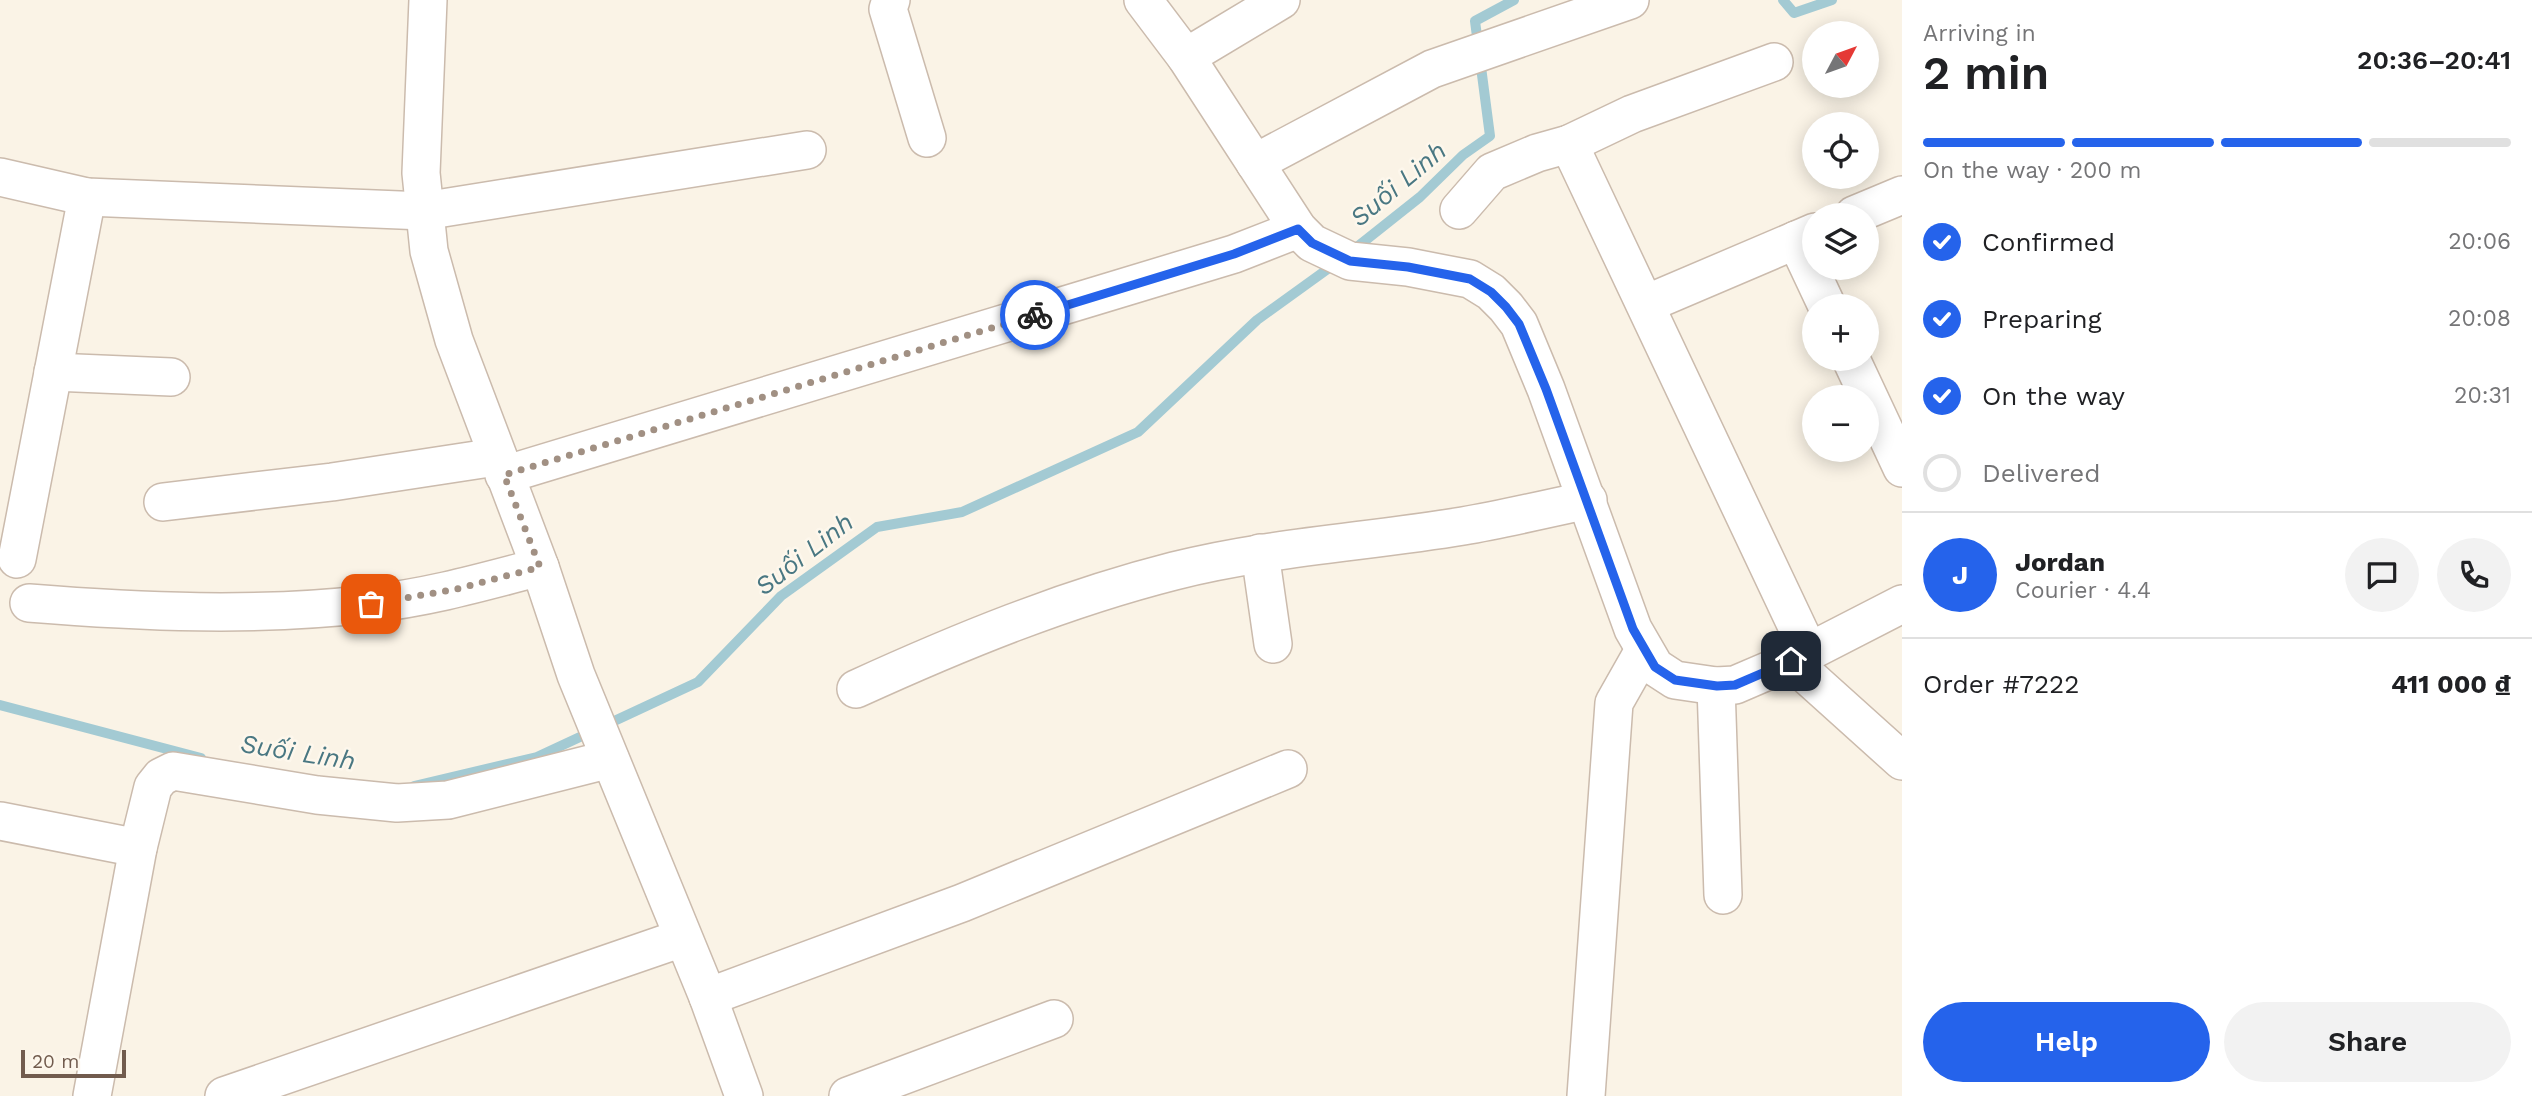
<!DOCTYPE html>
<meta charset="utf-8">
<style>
:root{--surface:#fff;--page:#f2f2f2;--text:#202124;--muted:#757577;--line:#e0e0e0;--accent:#2563eb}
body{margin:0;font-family:"Work Sans",sans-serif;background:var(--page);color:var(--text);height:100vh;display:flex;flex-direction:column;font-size:26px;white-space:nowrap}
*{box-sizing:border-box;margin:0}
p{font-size:23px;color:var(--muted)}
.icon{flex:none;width:38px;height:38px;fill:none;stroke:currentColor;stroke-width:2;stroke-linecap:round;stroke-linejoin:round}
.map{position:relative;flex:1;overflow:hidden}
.panel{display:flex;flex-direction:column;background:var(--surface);width:630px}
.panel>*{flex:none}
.needle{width:46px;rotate:49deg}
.buttons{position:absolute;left:1802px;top:21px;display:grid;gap:14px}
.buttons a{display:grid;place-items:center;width:77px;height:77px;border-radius:50%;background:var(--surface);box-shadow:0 4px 18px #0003;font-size:35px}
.scale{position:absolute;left:21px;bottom:18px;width:105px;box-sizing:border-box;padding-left:7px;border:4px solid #715b4d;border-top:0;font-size:19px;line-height:24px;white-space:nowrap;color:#715b4d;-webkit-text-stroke:5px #fdf7ec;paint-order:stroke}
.pin{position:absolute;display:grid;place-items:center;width:60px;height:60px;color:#fff;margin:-30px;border-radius:14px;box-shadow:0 4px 10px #0006}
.courier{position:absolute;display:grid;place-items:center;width:70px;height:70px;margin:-35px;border:5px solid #2563eb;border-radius:50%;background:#fff;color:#222;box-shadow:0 2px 9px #0007}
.summary em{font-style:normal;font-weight:600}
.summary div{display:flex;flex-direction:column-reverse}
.summary{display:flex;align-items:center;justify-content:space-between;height:119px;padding:0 21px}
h1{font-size:46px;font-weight:600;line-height:52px}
.bar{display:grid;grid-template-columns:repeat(4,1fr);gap:10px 7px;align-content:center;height:84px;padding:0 21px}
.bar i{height:9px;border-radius:5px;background:var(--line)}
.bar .selected{background:var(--accent)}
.bar p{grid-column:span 4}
.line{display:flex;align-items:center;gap:18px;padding:0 21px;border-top:2px solid var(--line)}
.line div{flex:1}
.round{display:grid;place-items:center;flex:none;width:74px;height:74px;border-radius:37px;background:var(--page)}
ol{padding:0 21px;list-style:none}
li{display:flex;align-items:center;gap:21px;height:77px}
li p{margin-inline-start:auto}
li .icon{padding:7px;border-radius:50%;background:var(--accent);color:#fff;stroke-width:4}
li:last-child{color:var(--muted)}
li i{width:38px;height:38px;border:4px solid var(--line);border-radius:50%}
.action{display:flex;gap:14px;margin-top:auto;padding:14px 21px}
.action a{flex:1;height:80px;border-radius:42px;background:var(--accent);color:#fff;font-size:28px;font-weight:600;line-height:80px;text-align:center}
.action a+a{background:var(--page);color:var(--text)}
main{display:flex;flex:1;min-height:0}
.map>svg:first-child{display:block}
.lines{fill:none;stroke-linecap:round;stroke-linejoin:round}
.stream{stroke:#a3cad3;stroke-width:10}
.minor-casing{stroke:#cbbbad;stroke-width:40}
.minor{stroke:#fff;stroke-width:37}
.done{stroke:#a19083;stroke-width:7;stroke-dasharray:0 12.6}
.route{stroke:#2563eb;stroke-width:9}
.labels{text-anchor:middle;stroke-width:5;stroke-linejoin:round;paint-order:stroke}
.water-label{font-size:26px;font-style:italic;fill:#497782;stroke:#fdf7ec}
</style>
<main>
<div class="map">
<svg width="1902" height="1096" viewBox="0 0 1902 1096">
<rect width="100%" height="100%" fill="#faf3e6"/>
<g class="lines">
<!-- stream -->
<g class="stream">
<polyline points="1783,0 1794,13 1832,0"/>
<polyline points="1352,251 1420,197 1463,155 1490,136 1475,21 1514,0"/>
<polyline points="0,705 201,758"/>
<polyline points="414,786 537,757 698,682 781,596 877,527 962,512 1138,432 1257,320 1336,263"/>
</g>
<!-- minor casing -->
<g class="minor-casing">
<g id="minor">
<polyline points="428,0 421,173 429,251 454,340 540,567 576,675 708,997 744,1096"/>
<polyline points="891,0 888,9 927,138"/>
<polyline points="1143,0 1186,57 1298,229 1312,243 1350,261 1408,267 1470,279 1491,292 1506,307 1519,324 1546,389 1633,629 1655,667 1675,680 1716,686 1735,685 1791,661 1902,604"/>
<polyline points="1186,57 1281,0"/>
<polyline points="1569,144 1809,652"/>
<polyline points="1255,163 1432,69 1630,0"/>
<polyline points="0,177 87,197 424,211 807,150"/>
<polyline points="1459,210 1492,172 1537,153 1569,144 1632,114 1774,62"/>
<polyline points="1854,215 1902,195"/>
<polyline points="1796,240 1827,306"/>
<polyline points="1646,304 1815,232"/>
<polyline points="1851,359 1902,468"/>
<polyline points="53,372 171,377"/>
<polyline points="504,475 1234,254 1298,229"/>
<polyline points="163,502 332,482 496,457"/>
<polyline points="1260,553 1273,644"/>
<polyline points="17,559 87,197"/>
<path d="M 29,603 C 140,612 258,617 368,604 C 427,598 483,582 540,567"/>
<polyline points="1791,661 1902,761"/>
<polyline points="1716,686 1723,895"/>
<path d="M 856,689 C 959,642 1064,599 1174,571 C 1269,547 1367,542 1463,526 C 1504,519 1546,509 1588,500"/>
<polyline points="0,821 138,848"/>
<polyline points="708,997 962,903 1288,769"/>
<polyline points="92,1096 138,848 153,787 161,777 173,771 317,795 397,803 448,800 610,759"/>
<polyline points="224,1096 682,938"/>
<polyline points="848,1096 1054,1019"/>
<polyline points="1586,1096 1614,703 1644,650"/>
</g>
</g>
<!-- minor -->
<use href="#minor" class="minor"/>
</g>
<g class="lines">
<!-- done -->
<polyline class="done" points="371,604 457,589 540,567 504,475 1035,315"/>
<!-- route -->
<polyline class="route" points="1035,315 1234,254 1298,229 1312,243 1350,261 1408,267 1470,279 1491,292 1506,307 1519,324 1546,389 1633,629 1655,667 1675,680 1717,686 1735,685 1791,661"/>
</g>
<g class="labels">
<!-- water labels -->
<g class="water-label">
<text transform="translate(1398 184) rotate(-40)" y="9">Suối Linh</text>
<text transform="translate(804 554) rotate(-38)" y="9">Suối Linh</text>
<text transform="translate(298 752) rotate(9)" y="9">Suối Linh</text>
</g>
</g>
</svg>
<div class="buttons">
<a><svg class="needle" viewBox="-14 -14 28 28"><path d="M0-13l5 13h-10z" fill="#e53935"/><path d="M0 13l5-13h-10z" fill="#757577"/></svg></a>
<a><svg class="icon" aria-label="locate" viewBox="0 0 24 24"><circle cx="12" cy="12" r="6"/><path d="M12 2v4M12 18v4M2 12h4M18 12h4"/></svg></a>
<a><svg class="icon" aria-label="layers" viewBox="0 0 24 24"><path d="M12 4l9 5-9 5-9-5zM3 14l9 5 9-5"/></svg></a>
<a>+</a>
<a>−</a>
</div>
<div class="scale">20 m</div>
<div class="pin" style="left:371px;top:604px;background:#ea580c"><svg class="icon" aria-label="bag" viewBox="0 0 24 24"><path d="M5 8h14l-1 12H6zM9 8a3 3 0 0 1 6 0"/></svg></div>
<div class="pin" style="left:1791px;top:661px;background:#1f2937"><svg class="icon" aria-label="home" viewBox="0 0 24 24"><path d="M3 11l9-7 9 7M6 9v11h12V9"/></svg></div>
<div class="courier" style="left:1035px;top:315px"><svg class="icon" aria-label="bike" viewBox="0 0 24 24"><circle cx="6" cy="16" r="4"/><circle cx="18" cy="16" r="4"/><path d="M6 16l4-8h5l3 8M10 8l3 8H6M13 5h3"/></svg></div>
</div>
<section class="panel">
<div class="summary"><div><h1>2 min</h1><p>Arriving in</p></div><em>20:36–20:41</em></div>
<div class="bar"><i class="selected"></i><i class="selected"></i><i class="selected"></i><i></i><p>On the way · 200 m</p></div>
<ol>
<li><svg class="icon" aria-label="check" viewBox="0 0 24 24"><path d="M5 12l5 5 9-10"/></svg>Confirmed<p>20:06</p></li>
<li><svg class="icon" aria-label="check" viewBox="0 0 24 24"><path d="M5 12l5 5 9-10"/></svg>Preparing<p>20:08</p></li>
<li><svg class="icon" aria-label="check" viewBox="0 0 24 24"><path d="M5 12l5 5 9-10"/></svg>On the way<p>20:31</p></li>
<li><i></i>Delivered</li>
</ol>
<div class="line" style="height:126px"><b class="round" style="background:var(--accent);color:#fff">J</b><div><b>Jordan</b><p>Courier · 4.4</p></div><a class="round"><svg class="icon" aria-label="chat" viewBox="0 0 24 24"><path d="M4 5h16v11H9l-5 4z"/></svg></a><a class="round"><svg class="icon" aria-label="phone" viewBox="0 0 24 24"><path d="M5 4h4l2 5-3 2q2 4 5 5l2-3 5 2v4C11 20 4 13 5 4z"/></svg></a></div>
<div class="line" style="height:91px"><div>Order #7222</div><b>411 000 ₫</b></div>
<div class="action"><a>Help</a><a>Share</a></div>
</section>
</main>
